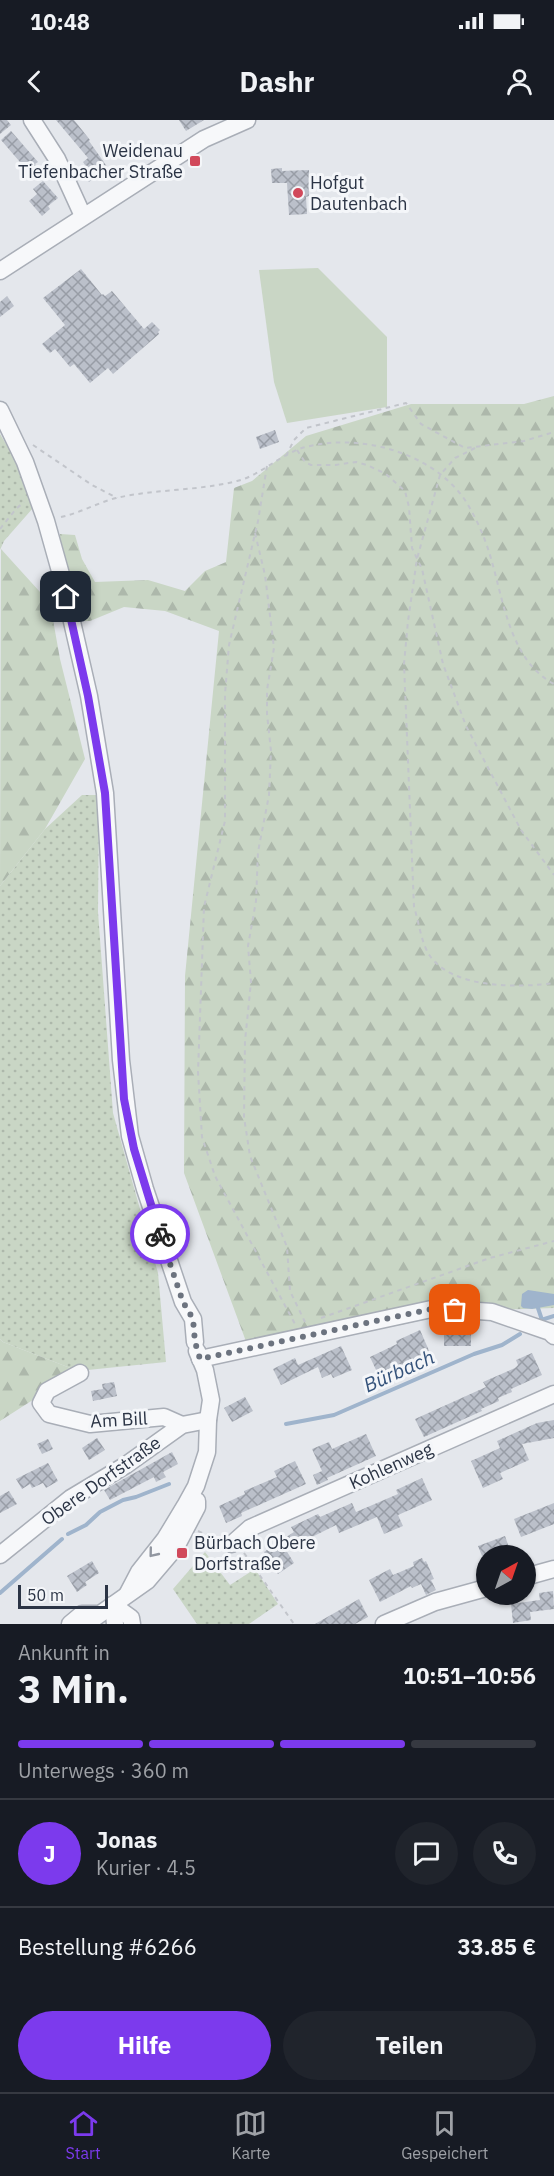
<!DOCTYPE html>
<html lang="de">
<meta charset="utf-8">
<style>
:root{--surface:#171b24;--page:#20242c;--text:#f1f3f6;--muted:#9ea1a6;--line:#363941;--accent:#7c3aed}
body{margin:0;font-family:"IBM Plex Sans",sans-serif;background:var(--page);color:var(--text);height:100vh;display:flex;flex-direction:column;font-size:22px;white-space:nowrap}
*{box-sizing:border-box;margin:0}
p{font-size:20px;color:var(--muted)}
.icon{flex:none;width:33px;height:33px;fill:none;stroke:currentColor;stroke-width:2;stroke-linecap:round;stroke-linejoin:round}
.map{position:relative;height:1504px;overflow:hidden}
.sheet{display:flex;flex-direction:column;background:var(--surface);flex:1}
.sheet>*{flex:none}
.needle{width:39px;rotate:40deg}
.controls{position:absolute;left:476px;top:1425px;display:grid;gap:12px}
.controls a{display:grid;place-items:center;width:60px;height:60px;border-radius:50%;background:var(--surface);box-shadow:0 2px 4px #0004;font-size:30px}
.scale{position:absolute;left:18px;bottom:15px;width:90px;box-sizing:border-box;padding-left:6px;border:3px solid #2b3445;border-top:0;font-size:16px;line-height:21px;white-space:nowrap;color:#2b3445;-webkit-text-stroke:4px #f4f6f9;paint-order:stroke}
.pin{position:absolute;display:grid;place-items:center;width:51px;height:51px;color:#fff;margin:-26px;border-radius:12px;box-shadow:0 3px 9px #0006}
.courier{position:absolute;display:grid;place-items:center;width:60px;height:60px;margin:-30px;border:4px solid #7c3aed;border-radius:50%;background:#fff;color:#222;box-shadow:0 2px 8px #0007}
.head em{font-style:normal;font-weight:800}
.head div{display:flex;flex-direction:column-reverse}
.head{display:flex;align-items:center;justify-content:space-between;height:102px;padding:0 18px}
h1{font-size:39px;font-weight:800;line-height:45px}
.bar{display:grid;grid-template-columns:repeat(4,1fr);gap:9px 6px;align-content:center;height:72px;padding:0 18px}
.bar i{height:8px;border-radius:4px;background:var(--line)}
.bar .active{background:var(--accent)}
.bar p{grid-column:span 4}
.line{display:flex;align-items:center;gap:15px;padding:0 18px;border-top:2px solid var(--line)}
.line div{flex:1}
.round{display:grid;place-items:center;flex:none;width:63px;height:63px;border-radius:32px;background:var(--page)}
.action{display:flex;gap:12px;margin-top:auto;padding:12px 18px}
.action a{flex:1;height:69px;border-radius:36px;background:var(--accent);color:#fff;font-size:24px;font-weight:800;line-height:69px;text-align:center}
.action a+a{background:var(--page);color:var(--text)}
.status{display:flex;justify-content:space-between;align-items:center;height:42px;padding:0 30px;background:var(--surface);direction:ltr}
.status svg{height:16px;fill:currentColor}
header{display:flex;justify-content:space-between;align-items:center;height:78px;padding:0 18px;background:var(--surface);font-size:27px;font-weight:800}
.dock{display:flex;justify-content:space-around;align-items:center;height:84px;border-top:2px solid var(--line);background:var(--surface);font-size:16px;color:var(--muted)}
.dock a{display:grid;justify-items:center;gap:3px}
.dock .active{color:var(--accent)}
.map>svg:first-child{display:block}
.grass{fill:url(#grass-dots)}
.forest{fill:url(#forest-firs)}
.pitch{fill:#c9d6c5}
.water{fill:#9fb4cc}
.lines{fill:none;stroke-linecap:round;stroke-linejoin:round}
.stream{stroke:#9fb4cc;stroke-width:4}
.building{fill:url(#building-cross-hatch)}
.minor-casing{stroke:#a9aeb7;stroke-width:19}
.path{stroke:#c2c5cb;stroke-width:2;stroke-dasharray:4.5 4.5;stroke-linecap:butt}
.minor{stroke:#f7f8fa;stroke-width:16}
.oneway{stroke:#9196a0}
.done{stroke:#6c737f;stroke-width:6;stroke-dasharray:0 10.8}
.route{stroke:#7c3aed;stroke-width:8}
.poi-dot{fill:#d1495b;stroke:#f4f6f9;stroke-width:2}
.labels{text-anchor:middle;stroke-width:6;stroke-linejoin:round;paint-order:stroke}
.poi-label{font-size:18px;fill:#2b3445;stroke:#f4f6f9;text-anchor:start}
.street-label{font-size:18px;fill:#2b3445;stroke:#f4f6f9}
.water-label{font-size:20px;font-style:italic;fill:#34527a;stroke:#f4f6f9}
</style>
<div class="status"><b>10:48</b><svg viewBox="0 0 49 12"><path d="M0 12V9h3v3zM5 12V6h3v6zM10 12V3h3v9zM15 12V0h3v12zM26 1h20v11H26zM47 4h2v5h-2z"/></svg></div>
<header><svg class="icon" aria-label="back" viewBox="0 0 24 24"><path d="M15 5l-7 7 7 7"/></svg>Dashr<svg class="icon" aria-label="person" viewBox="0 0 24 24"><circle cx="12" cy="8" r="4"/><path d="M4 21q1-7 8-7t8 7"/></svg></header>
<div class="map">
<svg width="554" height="1504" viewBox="0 0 554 1504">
<defs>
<pattern id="grass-dots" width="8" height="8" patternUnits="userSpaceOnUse" patternTransform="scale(1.5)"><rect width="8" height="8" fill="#c9d6c5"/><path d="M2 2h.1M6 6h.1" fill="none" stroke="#adb8ab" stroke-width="1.8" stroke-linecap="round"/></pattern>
<pattern id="forest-firs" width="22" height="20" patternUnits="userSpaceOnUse" patternTransform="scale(1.5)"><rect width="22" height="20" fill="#c9d6c5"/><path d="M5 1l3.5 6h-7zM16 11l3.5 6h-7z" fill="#adb8ab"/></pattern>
<pattern id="building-cross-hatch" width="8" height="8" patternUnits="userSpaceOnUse" patternTransform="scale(1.5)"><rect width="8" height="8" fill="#bbc0ca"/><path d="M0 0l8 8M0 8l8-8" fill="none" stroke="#989da6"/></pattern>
</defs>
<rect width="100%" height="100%" fill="#e4e7ec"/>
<!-- grass -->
<g class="grass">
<polygon points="0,314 15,339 33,388 4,421 0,430"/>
<polygon points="82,675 99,675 98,792 113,993 158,1153 166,1242 78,1251 3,1222 0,1219 0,766 45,709"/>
<polygon points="205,1432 230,1465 255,1449 278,1484 249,1504 197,1504 173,1469"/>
</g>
<!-- forest -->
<g class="forest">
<polygon points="554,276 554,1188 466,1191 310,1224 251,1235 184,1053 185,856 219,511 165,491 124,487 90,501 76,501 60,445 60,414 75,415 82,439 95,462 148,460 185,471 205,451 226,442 234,368 252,361 306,316 411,284 524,284"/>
<polygon points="1,429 50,483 60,539 85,639 45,709 0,766"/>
<polygon points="0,1219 3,1222 78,1251 0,1301"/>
</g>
<!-- pitch -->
<polygon class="pitch" points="318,148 387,217 387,287 287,303 274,262 259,150"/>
<!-- water -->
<polygon class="water" points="528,1170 554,1174 554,1185 532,1189 523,1188 521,1186 522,1174"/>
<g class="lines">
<!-- stream -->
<g class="stream">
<polyline points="538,1188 542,1200"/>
<polyline points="538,1201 554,1196"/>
<polyline points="286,1304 334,1295 474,1234 502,1225 520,1214"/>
<polyline points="68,1414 86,1405 100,1392 123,1380 136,1377 169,1364"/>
<polyline points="0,1473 62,1419"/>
</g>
</g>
<!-- building -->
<g class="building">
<polygon points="0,0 7,0 11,5 0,14"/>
<polygon points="56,0 74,0 90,20 89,21 108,48 89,62 79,49 85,45 83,42 88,38"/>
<polygon points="179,0 204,0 186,11"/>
<polygon points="11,11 38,42 35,44 40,50 32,56 1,20"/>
<polygon points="282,48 282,51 309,50 309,76 306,77 307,94 289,95 287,63 272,63 271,49"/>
<polygon points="43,61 58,78 48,86 50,89 42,96 29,81 37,74 33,69"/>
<polygon points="81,149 102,175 103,174 105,176 112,171 144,209 152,202 160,210 158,212 159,214 113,254 108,248 90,263 74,244 70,247 55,229 50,233 42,224 65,205 43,178"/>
<polygon points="7,176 14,186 0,197 0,182"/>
<polygon points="275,310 279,322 260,329 256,317"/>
<rect x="444" y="1205" width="27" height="21"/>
<polygon points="420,1210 434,1242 401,1257 401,1259 384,1267 370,1237 397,1224 396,1221"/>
<polygon points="341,1226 352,1250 333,1258 331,1254 322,1258 318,1247 281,1265 273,1249 295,1238 298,1245"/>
<polygon points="532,1233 542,1255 511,1269 512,1272 498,1278 499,1281 481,1289 482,1291 424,1317 415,1299 486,1267 483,1262 515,1248 518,1245 516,1240"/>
<polygon points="114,1262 117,1276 93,1281 91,1271 103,1269 102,1264"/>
<polygon points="245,1277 253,1291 232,1302 224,1288"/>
<polygon points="554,1300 554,1318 522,1324 529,1340 500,1353 503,1359 483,1368 471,1341 500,1328 497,1321 537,1303"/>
<polygon points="366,1314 376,1336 327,1358 328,1360 317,1365 313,1355 322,1351 312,1329 329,1322 332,1329"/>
<polygon points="97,1318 105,1330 89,1340 82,1328"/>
<polygon points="48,1319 53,1329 42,1334 37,1324"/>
<polygon points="172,1332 178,1344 163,1352 166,1357 156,1362 154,1357 110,1380 104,1370"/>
<polygon points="295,1341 306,1364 241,1393 242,1396 226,1403 219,1386 245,1374 244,1371 277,1357 274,1351"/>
<polygon points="48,1343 58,1361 46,1368 43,1363 32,1368 30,1364 22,1369 16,1359"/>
<polygon points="422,1358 432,1380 398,1395 403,1406 384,1414 377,1397 339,1413 336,1405 286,1430 294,1443 278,1454 264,1432 294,1412 291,1407 318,1394 320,1397 352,1383 356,1392 398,1374 396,1370"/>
<polygon points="9,1371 17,1384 0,1393 0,1376"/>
<polygon points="554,1383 554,1404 521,1417 514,1399"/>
<polygon points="505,1416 512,1436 482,1436 478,1426"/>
<polygon points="422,1438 424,1442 426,1441 434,1459 431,1460 436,1470 426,1475 421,1464 412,1468 411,1466 380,1482 369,1460 390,1449 393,1455 414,1446 413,1442"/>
<polygon points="92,1441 99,1453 85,1462 87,1465 77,1472 67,1456"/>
<polygon points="553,1471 554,1489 530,1492 531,1500 513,1503 511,1484 540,1480 539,1473"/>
<polygon points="359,1479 368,1497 355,1504 315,1504"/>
</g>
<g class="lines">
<!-- minor casing -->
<g class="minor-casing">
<g id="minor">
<polyline points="32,0 57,39 83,96"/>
<polyline points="0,151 204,19 247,0"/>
<polyline points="0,290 25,342 46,401 62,458 89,576 105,673 121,940 130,1016 145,1069 183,1182 193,1199 195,1222"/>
<polyline points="200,1239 436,1188 492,1192 550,1212 554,1216"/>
<polyline points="80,1253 47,1271 41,1283 49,1294 90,1304 164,1297 182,1305"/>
<polyline points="232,1424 250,1408 554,1274"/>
<polyline points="0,1435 71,1378 126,1345 182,1305 208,1300"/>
<polyline points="525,1457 554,1449"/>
<polyline points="128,1473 139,1452 165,1419 185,1386 196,1366 207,1332 208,1300 211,1280 205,1250 197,1231"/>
<polyline points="113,1485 131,1498 132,1504"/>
<polyline points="113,1485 115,1504"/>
<polyline points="70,1504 82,1494 96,1494"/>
<polyline points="86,1504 147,1461 176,1427 197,1387 197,1381"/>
<polyline points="384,1504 435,1482 486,1468"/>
</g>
</g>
<!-- path -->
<g class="path">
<polyline points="33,325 92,365 117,378"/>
<path d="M 475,328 L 455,338 L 440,355 L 417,439 L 408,501 L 404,544 L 414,787 C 419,802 421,823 430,836 C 453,869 519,868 554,863"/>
<polyline points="297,330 305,342 311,345 335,345 356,342 367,345 386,354 405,371 409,387 412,428 422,449 443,544 466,606 521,710 554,755"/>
<polyline points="286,336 294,320 306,308 406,283 421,304 465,328 524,321 554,312"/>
<polyline points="267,346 258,401 229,525 225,574 225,701 204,787 198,952 202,1017 215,1056 295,1204"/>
<path d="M 61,397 C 80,393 97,383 116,378 C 155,369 198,371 237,361 C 259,356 280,335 302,328 C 357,312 431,331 465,380 C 477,399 486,420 492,442 C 504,484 511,541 554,564"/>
<polyline points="0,409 16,389 24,382"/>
<polyline points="255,413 265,455 274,528 267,570 267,594 271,631 269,675 258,732 256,781 248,826 251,862 245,921 244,997 250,1036 287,1127 290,1171 305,1202"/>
<polyline points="321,1198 490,1138 554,1121"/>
<polyline points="198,1411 218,1420"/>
<polyline points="244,1433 294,1504"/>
</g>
<!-- minor -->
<use href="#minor" class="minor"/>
</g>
<!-- one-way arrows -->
<defs><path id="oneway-chevron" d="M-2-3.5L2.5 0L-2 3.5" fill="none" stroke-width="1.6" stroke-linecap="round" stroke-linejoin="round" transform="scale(1.5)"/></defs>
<use class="oneway" href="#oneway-chevron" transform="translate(153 1433) rotate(129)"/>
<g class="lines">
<!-- done -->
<polyline class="done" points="160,1114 183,1182 193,1199 195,1222 200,1239 436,1188 455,1190"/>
<!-- route -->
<polyline class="route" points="66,477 88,576 105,673 124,979 134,1029 160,1114"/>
</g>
<!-- markers -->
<g class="poi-dot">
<rect x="189" y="35" width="12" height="12" rx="3"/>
<circle cx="298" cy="73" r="6"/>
<rect x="176" y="1427" width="12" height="12" rx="3"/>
</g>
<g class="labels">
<!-- poi labels -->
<g class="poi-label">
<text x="183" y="37" text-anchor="end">Weidenau<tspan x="183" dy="21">Tiefenbacher Straße</tspan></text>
<text x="310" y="69">Hofgut<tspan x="310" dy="21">Dautenbach</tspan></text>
<text x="194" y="1429">Bürbach Obere<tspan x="194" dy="21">Dorfstraße</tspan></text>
</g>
<!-- street labels -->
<g class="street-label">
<text transform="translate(119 1300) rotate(-3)" y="6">Am Bill</text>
<text transform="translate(391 1346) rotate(-24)" y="6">Kohlenweg</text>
<text transform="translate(101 1361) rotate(-35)" y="6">Obere Dorfstraße</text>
</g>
<!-- water labels -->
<g class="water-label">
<text transform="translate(399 1251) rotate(-24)" y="7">Bürbach</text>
</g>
</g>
</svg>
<div class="controls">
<a><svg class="needle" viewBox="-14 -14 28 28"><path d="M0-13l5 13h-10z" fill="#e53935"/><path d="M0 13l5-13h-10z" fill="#9ea1a6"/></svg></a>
</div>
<div class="scale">50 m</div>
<div class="pin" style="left:455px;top:1190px;background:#ea580c"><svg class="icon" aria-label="bag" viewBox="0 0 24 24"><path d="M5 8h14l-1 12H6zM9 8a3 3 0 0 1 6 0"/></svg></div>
<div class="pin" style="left:66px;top:477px;background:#1f2937"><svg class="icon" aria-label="home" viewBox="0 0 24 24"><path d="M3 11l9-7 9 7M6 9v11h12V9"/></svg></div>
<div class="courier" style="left:160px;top:1114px"><svg class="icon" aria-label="bike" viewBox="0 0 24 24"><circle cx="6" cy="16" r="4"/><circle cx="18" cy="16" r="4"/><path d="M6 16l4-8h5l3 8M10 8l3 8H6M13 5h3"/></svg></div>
</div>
<section class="sheet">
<div class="head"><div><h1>3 Min.</h1><p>Ankunft in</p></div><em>10:51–10:56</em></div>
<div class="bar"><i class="active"></i><i class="active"></i><i class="active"></i><i></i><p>Unterwegs · 360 m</p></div>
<div class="line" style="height:108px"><b class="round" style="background:var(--accent);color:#fff">J</b><div><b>Jonas</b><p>Kurier · 4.5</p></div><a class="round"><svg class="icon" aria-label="chat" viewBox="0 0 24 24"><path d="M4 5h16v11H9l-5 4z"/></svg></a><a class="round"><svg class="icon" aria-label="phone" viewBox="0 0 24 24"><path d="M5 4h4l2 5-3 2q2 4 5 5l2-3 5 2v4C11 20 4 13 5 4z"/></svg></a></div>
<div class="line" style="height:78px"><div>Bestellung #6266</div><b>33.85 €</b></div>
<div class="action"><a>Hilfe</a><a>Teilen</a></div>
</section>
<nav class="dock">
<a class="active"><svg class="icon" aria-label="home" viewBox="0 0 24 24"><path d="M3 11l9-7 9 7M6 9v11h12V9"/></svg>Start</a>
<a><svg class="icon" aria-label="map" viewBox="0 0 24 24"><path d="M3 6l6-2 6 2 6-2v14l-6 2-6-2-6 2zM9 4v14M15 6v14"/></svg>Karte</a>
<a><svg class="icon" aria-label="saved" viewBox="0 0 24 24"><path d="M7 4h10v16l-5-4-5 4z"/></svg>Gespeichert</a>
</nav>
